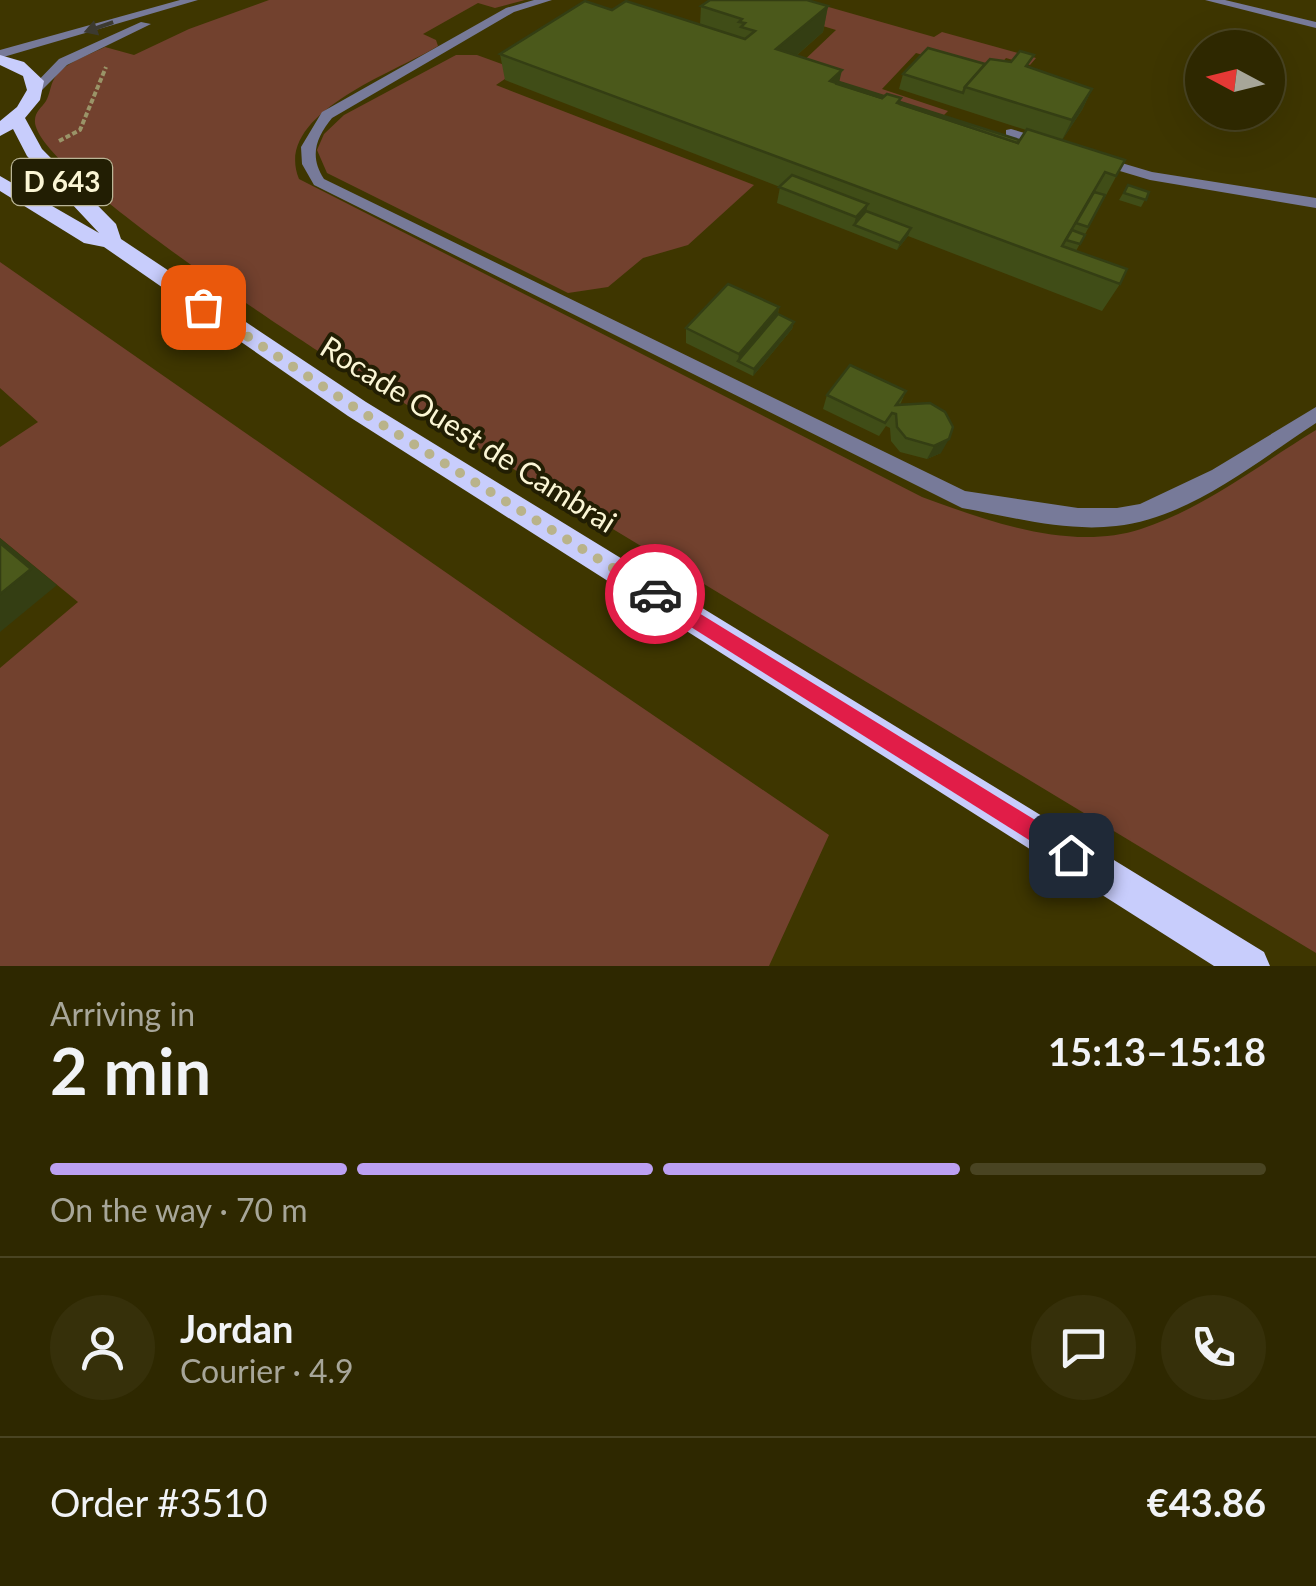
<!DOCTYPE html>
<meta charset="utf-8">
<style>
:root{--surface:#2e2800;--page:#36300a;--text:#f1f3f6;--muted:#a7a699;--line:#494422;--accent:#bca0f2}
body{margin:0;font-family:Lato,sans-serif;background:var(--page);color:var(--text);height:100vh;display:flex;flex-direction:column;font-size:38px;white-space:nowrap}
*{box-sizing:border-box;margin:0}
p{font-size:32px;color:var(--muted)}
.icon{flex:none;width:55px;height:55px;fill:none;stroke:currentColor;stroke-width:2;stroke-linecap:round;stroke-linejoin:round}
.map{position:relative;height:966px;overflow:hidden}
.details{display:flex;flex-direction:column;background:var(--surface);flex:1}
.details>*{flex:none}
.needle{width:65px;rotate:277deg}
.buttons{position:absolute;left:1185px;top:30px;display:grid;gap:20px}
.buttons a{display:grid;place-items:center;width:100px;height:100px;border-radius:50%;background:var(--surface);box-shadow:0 10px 40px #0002,0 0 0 2px var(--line);font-size:50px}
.pin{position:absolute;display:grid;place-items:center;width:85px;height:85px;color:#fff;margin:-42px;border-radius:20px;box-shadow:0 5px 15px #0006}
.courier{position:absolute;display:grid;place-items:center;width:100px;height:100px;margin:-50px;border:8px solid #e11d48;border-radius:50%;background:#fff;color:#222;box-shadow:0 2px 12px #0007}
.head em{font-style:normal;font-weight:700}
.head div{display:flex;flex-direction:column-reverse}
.head{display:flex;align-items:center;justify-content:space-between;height:170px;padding:0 50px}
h1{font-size:65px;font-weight:700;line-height:75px}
.bar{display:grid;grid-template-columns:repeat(4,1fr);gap:15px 10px;align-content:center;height:120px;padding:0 50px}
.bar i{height:12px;border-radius:8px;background:var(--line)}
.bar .selected{background:var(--accent)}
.bar p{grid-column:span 4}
.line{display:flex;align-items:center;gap:25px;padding:0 50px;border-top:2px solid var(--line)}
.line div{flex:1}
.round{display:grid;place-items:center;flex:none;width:105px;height:105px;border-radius:52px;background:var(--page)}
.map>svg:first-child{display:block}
.green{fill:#72412e}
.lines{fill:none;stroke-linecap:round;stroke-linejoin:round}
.path{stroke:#9a9468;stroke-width:4;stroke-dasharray:5 2.5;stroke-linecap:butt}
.service{fill:#777a99;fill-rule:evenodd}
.minor{fill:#777a99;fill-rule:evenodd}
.trunk{fill:#c8cdfc;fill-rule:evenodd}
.wall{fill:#404d17}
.shaded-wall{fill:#343e13}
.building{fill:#4b591b;stroke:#343e13;stroke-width:2.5}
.oneway{fill:#3c3a30}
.route{fill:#e11d48}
.done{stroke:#b9b38a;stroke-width:10;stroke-dasharray:0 18}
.labels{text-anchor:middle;stroke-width:8;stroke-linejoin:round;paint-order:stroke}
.shield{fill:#221e03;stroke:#bab596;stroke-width:2.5}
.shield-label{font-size:28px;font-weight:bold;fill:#fbf6d5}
.street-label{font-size:30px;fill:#fbf6d5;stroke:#221e03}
</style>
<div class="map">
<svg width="1316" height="966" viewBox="0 0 1316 966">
<rect width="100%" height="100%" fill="#3e3600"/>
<!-- green -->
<g class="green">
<path d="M 269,0 L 525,0 L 495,8 L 478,3 L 423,34 L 436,40 L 438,46 C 394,73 272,114 299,179 L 922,497 C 988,521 1070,552 1141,529 C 1203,509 1260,464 1316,430 L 1316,953 L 321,353 C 277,324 30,164 35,120 C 35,112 42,107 46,101 C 50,94 50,86 54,79 C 63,63 89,55 105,47 L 134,55 L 189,29 Z"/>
<polygon points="737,0 804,0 934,37 942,32 1036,58 1030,65 1006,58 992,75 916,53 882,89 948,111 940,119 796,68 836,30"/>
<polygon points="456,55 477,55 518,70 496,85 754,185 688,245 643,258 608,287 568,293 327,173 317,150 324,134 344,115"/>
<polygon points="0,262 540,638 829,835 769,966 0,966 0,668 78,602 0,538 0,447 38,422 0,388"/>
</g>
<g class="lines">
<!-- path -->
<polyline class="path" points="59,141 80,130 106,67"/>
<!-- service -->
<g class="service">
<path d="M 534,0 L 552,0 L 514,12 L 332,118 C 316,138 309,156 324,179 L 965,491 L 1078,508 L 1117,508 L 1140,504 L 1212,470 L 1316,407 L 1316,423 C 1256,462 1190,518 1116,526 C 1065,532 1012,517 962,508 L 314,185 L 302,164 L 301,147 L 322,112 L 506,8 Z"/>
<polygon points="1011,129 1051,141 1053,144 1046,148 1006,136 1006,130"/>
<polygon points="1098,156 1152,172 1316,198 1316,208 1150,180 1093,163 1091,160"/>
</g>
<!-- minor -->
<g class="minor">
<polygon points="180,0 198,0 0,58 0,50"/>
<polygon points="1205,0 1225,0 1316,22 1316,28"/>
<polygon points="141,22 151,24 67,65 41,91 31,88 59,59"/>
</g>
<!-- trunk -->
<polygon class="trunk" points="0,55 24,62 44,81 40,100 25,118 42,149 116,224 121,239 366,402 1264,952 1270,966 1214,966 348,416 104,247 84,243 0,191 0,176 99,233 27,156 13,129 0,136 0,121 17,107 27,90 23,76 0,65"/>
</g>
<!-- wall -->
<g class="wall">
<polygon points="701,6 828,6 823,32 796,56 839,82 884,96 901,98 900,102 1019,140 1026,130 899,89 903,74 985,64 1029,67 1092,89 1082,110 1062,140 1125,160 1076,251 1120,284 1102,311 908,236 897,250 777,203 780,187 505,80 500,54 612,10 700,25"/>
<polygon points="1128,185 1149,192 1141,207 1119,200"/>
<polygon points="779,307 778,314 794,322 792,329 753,376 686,343 686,328"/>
<polygon points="906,391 900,405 941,453 927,459 900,452 891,441 890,428 886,426 879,436 823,409 827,395"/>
</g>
<!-- shaded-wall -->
<g class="shaded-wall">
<polygon points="828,6 823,32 773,76 776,49"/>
<polygon points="842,70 836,96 830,81"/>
<polygon points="1092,89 1082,110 1061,142 1072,120"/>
<polygon points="868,204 864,219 854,225 852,233 856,217"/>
<polygon points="911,228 908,236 897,250 900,243"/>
<polygon points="779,307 776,322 738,361 739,354"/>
<polygon points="794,322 792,329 753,376 754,369"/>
<polygon points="949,439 941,453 927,459 934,446"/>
<polygon points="0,538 57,585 0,632"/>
</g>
<!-- building -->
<g class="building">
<polygon points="710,0 807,0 828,6 776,49 842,70 830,81 882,98 887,94 901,98 897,103 1018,143 1027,129 1125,160 1116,176 1105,172 1062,246 1127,269 1120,284 500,54 585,1 612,10 626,1 745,39 755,31 741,27 745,23 739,22 742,19 701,6"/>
<polygon points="928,48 985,64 965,87 963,93 903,74"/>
<polygon points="1020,51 1034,55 1026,66 1092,89 1072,120 965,87 990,59 1011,62"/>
<polygon points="839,82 884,96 882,98 837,84"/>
<polygon points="900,102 1019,140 1018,143 900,104"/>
<polygon points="792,175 868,204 856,217 779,187"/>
<polygon points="1128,185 1149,192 1146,200 1124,193"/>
<polygon points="1094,192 1105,195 1088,227 1076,223"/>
<polygon points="866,211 911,228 900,243 854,225"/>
<polygon points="1072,230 1085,235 1080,244 1066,240"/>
<polygon points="728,284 779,307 739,354 686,328"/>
<polygon points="778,314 794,322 754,369 738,361"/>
<polygon points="850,365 906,391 896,405 930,403 945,412 953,427 949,439 934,446 906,438 897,427 896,414 892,413 885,423 827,395"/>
<polygon points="0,543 31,569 0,594"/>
</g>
<!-- one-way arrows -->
<defs><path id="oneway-solid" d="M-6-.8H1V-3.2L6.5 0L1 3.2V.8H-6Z" transform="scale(2.5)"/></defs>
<use class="oneway" href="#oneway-solid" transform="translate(99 27) rotate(161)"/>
<!-- route -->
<polygon class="route" points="655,586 1079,847 1082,855 1079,862 1071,866 1064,862 648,600 646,594"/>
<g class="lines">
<!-- done -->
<polyline class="done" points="203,307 357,409 655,594"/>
</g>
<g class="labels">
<!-- shield labels -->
<rect class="shield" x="12" y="159" width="100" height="46" rx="8"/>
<g class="shield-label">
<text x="62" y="192">D 643</text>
</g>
<!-- street labels -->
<g class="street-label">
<text transform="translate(468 435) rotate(32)" y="10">Rocade Ouest de Cambrai</text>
</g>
</g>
</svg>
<div class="buttons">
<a><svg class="needle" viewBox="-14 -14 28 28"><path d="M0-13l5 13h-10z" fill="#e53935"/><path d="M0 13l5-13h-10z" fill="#a7a699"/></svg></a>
</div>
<div class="pin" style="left:203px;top:307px;background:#ea580c"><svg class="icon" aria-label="bag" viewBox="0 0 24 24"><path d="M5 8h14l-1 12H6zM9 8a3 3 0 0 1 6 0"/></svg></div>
<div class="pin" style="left:1071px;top:855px;background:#1f2937"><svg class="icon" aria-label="home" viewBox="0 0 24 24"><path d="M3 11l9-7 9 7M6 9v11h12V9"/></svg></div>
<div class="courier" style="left:655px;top:594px"><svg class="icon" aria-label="car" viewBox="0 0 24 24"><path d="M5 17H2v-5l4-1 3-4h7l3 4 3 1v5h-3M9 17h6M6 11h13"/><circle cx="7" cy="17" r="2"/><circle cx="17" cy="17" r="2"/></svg></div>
</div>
<section class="details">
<div class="head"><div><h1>2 min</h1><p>Arriving in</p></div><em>15:13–15:18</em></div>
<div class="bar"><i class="selected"></i><i class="selected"></i><i class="selected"></i><i></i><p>On the way · 70 m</p></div>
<div class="line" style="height:180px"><a class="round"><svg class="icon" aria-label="person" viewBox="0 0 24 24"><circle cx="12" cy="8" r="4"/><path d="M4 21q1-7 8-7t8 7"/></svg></a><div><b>Jordan</b><p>Courier · 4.9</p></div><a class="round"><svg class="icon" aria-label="chat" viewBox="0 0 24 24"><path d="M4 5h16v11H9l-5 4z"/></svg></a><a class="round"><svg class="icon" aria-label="phone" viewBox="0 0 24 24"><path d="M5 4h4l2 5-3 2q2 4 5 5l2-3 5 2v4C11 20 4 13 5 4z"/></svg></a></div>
<div class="line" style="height:130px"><div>Order #3510</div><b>€43.86</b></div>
</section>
